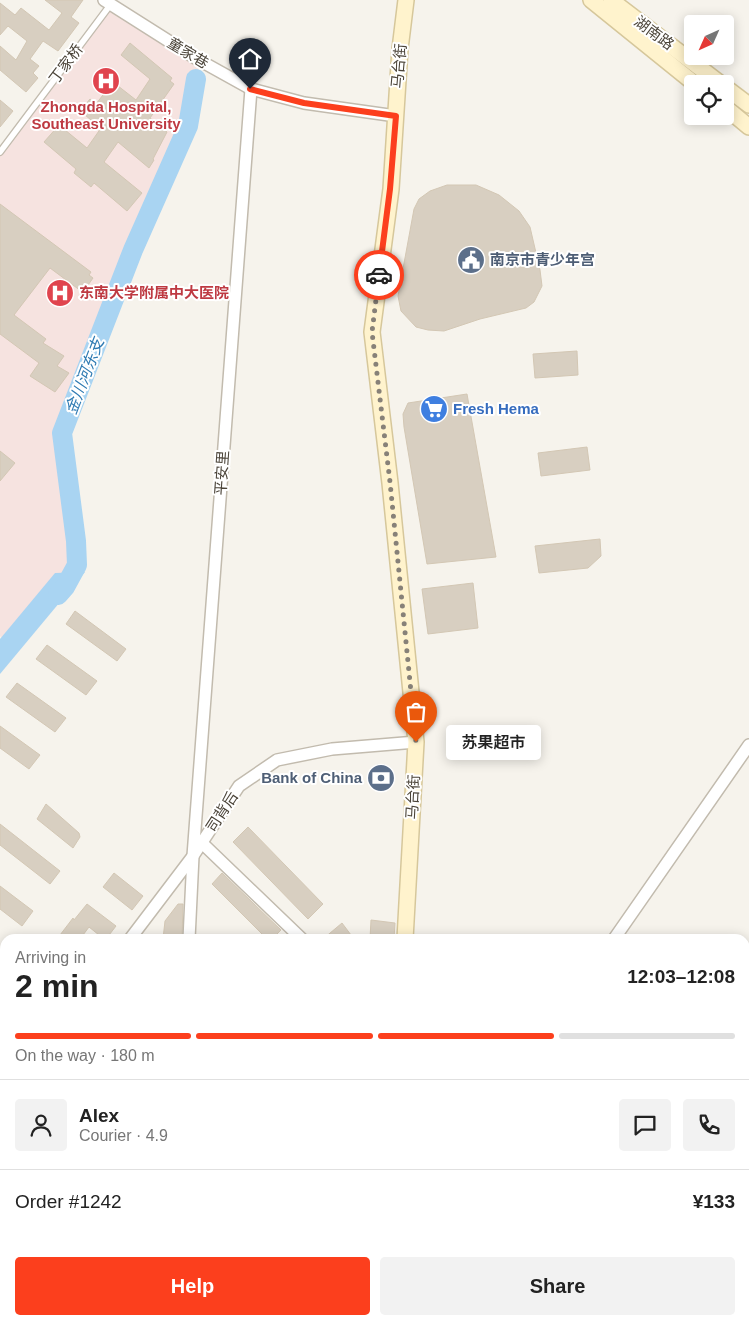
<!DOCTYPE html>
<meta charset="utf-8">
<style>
:root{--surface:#fff;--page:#f2f2f2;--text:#222;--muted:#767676;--line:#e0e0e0;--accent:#fc3f1d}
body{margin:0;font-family:Arial,"Noto Sans SC",sans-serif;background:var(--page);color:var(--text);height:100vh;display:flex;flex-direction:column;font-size:19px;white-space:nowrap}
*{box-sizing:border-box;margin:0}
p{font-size:16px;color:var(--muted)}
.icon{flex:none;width:28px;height:28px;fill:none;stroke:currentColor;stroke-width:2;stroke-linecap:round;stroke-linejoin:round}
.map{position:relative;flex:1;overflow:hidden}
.drawer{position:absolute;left:0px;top:934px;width:750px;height:391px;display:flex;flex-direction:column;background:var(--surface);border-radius:15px 15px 0 0;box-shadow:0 2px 12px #0003}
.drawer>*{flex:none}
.needle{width:32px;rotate:225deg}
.fabs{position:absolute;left:684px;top:15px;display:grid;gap:10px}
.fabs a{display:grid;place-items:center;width:50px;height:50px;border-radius:5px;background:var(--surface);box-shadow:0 2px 12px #0003;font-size:25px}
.pin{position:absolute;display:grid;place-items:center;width:42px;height:42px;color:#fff;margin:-51px -21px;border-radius:50% 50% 50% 0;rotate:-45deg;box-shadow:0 0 5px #0007}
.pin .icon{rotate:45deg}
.courier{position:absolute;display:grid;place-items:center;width:50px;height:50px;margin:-25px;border:4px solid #fc3f1d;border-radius:50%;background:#fff;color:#222;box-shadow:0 1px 6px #0007}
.bubble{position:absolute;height:35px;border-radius:5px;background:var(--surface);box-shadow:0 2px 12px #0003;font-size:16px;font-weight:600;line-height:35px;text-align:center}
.summary em{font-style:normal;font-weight:600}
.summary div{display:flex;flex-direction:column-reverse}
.summary{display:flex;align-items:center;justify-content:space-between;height:85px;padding:0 15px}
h1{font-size:32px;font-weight:600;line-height:38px}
.bar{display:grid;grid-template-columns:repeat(4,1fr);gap:8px 5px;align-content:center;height:60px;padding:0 15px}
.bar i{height:6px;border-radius:4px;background:var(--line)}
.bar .active{background:var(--accent)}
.bar p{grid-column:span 4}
.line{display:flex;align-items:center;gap:12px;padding:0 15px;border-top:1px solid var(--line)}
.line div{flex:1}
.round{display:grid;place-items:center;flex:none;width:52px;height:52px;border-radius:5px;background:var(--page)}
.button{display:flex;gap:10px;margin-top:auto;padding:10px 15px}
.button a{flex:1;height:58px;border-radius:5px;background:var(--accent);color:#fff;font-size:20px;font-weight:600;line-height:58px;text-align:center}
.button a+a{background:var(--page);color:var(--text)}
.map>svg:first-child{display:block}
.education{fill:#efe8d6}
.medical{fill:#f6e3e0}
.water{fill:#a9d4f2}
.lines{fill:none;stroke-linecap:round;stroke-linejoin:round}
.river{stroke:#a9d4f2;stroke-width:20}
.building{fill:#d8cfc1;stroke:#d3c7b4}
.lane-casing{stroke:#c2bbae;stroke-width:8}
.street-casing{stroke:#c2bbae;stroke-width:14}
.secondary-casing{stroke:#d6c79b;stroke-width:18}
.lane{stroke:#fff;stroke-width:5.5}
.street{stroke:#fff;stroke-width:11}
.secondary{stroke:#fff3cd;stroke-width:15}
.done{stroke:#878178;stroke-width:5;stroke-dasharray:0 9}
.route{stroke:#fc3f1d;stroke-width:6}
.labels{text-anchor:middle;stroke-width:4;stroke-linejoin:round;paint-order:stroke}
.street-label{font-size:15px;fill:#4b4439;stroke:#fff}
.health-label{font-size:15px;font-weight:bold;fill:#be3a42;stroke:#fff}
.service-label{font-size:15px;font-weight:bold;fill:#4e5e75;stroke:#fff;text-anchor:start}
.shop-label{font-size:15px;font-weight:bold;fill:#366cbe;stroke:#fff;text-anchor:start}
.water-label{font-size:16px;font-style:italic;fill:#2e7ab2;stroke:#fff}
</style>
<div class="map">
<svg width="749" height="1324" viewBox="0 0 749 1324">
<rect width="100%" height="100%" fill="#f6f3ec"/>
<!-- education -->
<g class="education">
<polygon points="5,1148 5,1213 0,1209 0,1155"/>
<polygon points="647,1320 741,1320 745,1324 644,1324"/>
</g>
<!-- medical -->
<polygon class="medical" points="110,4 200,61 188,126 62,433 76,541 77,565 65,587 14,648 0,636 0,152"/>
<!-- water -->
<polygon class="water" points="85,572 0,674 0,639 55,573"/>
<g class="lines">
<!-- river -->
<g class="river">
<polyline points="58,595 65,587 77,565 76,541 62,433 133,250 188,126 196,79"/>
<polyline points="745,1169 749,1164"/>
<polyline points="620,1324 623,1320"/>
</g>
</g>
<!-- building -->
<g class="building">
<polygon points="45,0 83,0 71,17 79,23 58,51 43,41 30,59 39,66 33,73 38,78 26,92 0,70 0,46 16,60 27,41 8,26 0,35 0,3 15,15 21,8 49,30 62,13"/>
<polygon points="130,43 172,78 170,81 174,84 150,118 167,132 153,159 154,160 149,168 118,142 104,162 142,193 127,211 94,183 91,187 74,173 76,169 44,142 59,125 87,148 101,128 80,111 90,99 96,104 113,82 136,100 150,79 121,55"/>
<polygon points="0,100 13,111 0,127"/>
<polygon points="447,185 476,185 499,195 519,211 530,227 540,270 542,286 534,302 526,308 480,319 444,331 428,330 416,327 401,311 398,296 414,209 419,199 430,191"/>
<polygon points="0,204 91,272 89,275 93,278 86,288 84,287 81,291 50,268 14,315 46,339 43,343 64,356 57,366 69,373 55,392 30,376 39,363 0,334"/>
<polygon points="577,351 578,375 535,378 533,354"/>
<polygon points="467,394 496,557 427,564 404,427 403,414 408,403"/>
<polygon points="587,447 590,470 541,476 538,453"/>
<polygon points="0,451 15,463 0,481"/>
<polygon points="600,539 601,556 588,568 539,573 535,546"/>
<polygon points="473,583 478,628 428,634 422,589"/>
<polygon points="75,611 126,649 117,661 66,624"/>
<polygon points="47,645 97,681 86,695 36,659"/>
<polygon points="17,683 66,718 55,732 6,697"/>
<polygon points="0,726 40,755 29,769 0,748"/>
<polygon points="46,804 79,833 80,837 73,848 37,819"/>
<polygon points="0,824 60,871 50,884 0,845"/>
<polygon points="248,827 323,904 308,919 233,842"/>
<polygon points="114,873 143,896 132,910 103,887"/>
<polygon points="222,873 281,930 272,939 267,939 212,884"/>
<polygon points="0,886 33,911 22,926 0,909"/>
<polygon points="87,904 116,926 106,939 104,939 89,927 80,939 57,939 73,918 74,920"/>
<polygon points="178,904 183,904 182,939 163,939 165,921"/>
<polygon points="371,920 395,923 394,939 370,939"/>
<polygon points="342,923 354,939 323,939"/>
</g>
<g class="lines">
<!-- lane casing -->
<g class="lane-casing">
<polyline id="lane" points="0,152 111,4"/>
</g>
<!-- street casing -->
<g class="street-casing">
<g id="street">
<polyline points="104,0 197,59 251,89 304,103 396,116"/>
<polyline points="202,843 302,939"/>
<polyline points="130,939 193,856 239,786 277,760 332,749 416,742"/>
<polyline points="189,939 193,856 251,89"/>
<polyline points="614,939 749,745"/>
<polyline points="0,1108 5,1101"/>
<polyline points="745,1214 749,1217"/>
<polyline points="172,1324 172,1320"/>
</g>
</g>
<!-- secondary casing -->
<g class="secondary-casing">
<g id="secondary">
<polyline points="591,0 695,84"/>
<polyline points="611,0 721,84"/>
<polyline points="725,87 749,105"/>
<polyline points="725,107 749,127"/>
<polyline points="405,939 416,742 390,483 372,332 391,189 400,49 406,0"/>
<polyline points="376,1324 377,1320"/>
</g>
</g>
<!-- lane -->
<use href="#lane" class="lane"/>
<!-- street -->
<use href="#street" class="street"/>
<!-- secondary -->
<use href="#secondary" class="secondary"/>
</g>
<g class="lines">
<!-- done -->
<polyline class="done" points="379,275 372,332 390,482 416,742"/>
<!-- route -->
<polyline class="route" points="250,89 304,103 396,116 390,189 379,275"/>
</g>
<!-- icons -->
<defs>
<g id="hospital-disc" transform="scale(1.4375)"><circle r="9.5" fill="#e0444e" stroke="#fff"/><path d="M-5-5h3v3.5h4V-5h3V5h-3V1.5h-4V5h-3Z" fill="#fff"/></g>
<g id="civic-disc" transform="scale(1.4375)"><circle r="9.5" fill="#5c6f8a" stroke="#fff"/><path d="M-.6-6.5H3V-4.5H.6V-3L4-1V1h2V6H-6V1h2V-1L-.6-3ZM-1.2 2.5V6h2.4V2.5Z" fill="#fff"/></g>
<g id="supermarket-disc" transform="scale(1.4375)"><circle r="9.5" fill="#3f7fe0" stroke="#fff"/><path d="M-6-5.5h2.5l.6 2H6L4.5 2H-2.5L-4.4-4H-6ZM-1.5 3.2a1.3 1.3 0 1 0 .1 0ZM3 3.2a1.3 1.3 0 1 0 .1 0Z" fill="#fff"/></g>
<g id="bank-disc" transform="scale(1.4375)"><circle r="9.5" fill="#5c6f8a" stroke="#fff"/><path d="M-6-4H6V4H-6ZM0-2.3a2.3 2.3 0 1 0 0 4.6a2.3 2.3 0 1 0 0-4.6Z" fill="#fff"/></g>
</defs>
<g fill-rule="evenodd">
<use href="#hospital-disc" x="106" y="81"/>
<use href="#civic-disc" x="471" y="260"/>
<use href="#hospital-disc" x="60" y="293"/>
<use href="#supermarket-disc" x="434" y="409"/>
<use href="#bank-disc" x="381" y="778"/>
</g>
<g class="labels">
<!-- street labels -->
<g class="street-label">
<text transform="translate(654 33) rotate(37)" y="5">湖南路</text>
<text transform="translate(188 53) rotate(31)" y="5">童家巷</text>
<text transform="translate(66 64) rotate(-53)" y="5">丁家桥</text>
<text transform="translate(399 66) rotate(-85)" y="5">马台街</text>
<text transform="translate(222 473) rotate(-86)" y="5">平安里</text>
<text transform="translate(413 797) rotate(-87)" y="5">马台街</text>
<text transform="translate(222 812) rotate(-57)" y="5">司背后</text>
</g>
<!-- health labels -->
<g class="health-label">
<text x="106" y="112">Zhongda Hospital,<tspan x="106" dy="17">Southeast University</tspan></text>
<text x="79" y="298" text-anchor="start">东南大学附属中大医院</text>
</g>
<!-- service labels -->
<g class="service-label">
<text x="490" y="265">南京市青少年宫</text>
<text x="362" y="783" text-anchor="end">Bank of China</text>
</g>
<!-- shop labels -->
<g class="shop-label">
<text x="453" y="414">Fresh Hema</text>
</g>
<!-- water labels -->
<g class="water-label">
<text transform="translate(84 376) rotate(-69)" y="6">金川河东支</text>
</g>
</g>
</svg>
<div class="fabs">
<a><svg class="needle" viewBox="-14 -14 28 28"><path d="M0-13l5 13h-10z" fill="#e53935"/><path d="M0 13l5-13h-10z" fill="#767676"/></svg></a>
<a><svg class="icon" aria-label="locate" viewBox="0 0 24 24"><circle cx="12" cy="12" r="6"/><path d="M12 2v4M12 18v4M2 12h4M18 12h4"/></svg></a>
</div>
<div class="pin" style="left:416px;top:742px;background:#ea580c"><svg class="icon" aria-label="bag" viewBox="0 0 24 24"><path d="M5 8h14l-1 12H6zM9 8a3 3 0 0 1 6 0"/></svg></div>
<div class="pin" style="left:250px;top:89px;background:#1f2937"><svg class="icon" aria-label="home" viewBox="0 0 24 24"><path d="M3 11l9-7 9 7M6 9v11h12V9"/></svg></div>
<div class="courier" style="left:379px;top:275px"><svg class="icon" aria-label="car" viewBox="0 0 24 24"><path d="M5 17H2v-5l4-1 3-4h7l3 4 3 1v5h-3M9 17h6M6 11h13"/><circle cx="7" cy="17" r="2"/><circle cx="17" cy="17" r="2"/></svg></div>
<div class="bubble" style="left:446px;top:725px;width:95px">苏果超市</div>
<section class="drawer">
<div class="summary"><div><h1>2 min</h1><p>Arriving in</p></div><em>12:03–12:08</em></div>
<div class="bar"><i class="active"></i><i class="active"></i><i class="active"></i><i></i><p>On the way · 180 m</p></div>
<div class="line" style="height:90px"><a class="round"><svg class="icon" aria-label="person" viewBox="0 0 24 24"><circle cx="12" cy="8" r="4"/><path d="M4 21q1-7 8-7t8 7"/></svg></a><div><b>Alex</b><p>Courier · 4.9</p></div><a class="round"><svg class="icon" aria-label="chat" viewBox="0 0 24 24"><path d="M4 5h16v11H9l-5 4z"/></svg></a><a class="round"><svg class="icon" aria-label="phone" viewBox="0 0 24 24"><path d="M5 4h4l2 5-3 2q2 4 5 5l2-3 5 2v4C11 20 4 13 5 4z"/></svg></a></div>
<div class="line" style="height:65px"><div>Order #1242</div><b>¥133</b></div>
<div class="button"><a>Help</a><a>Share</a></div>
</section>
</div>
